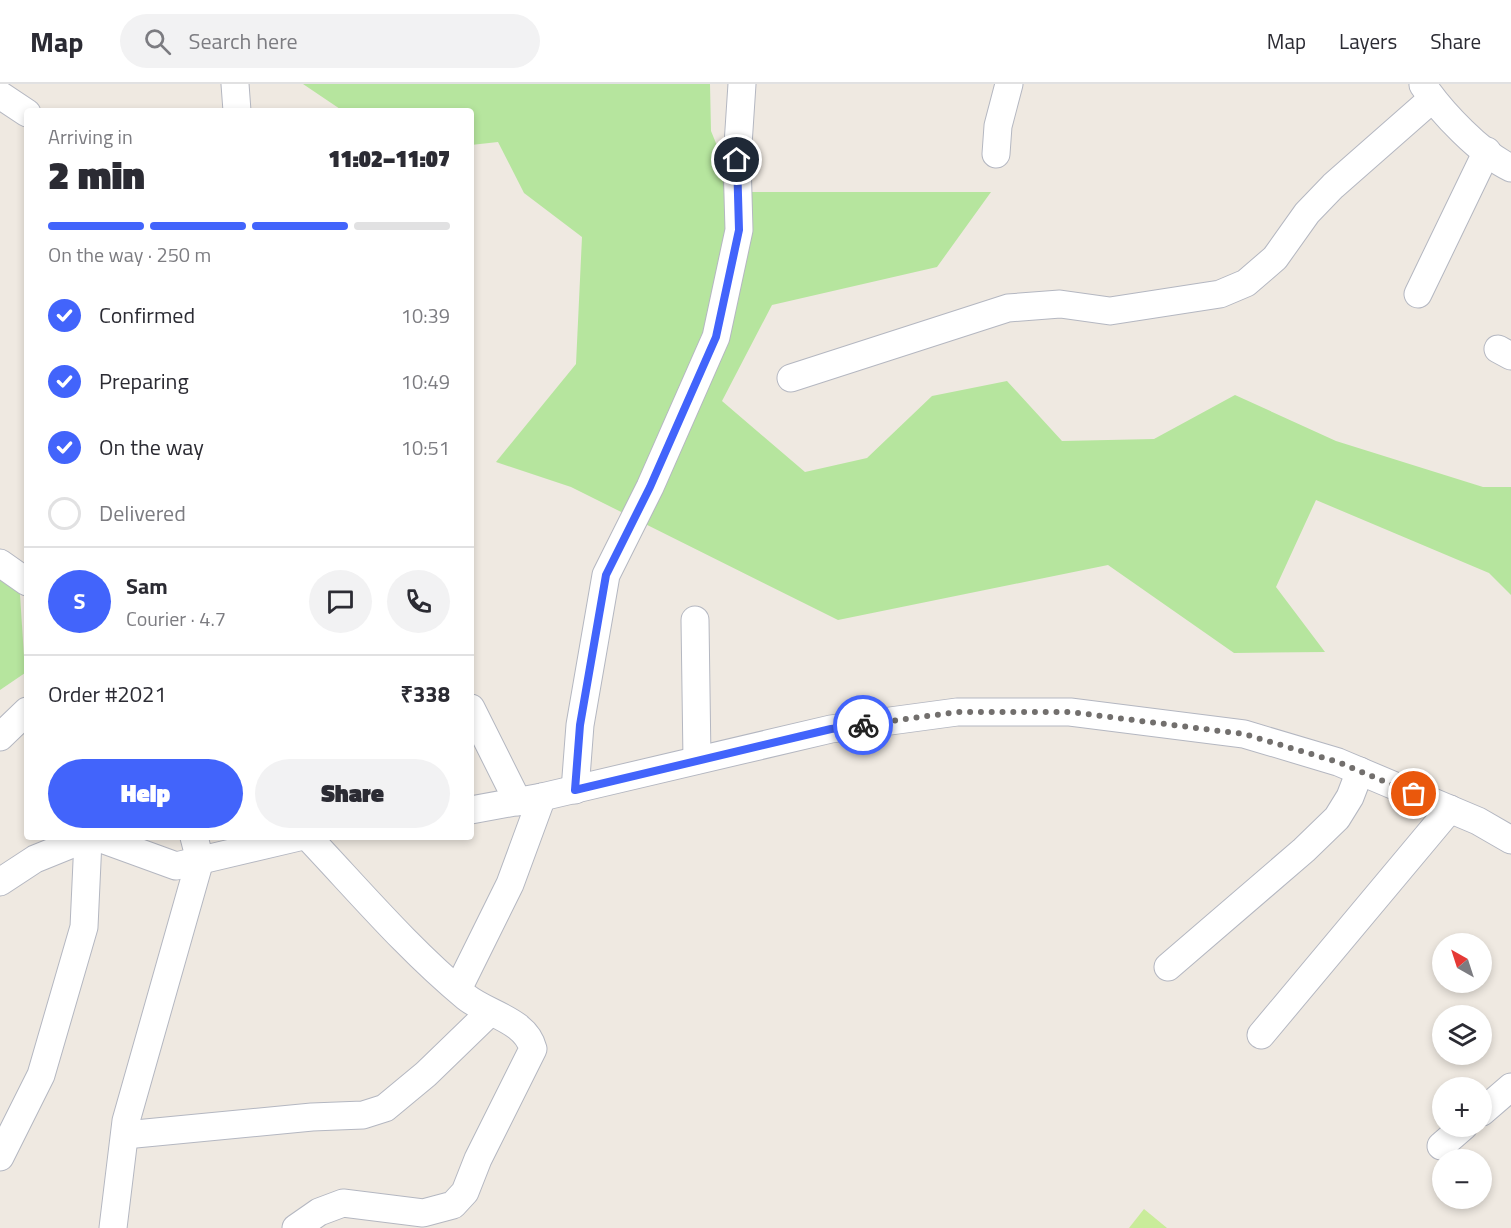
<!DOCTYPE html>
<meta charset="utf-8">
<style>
:root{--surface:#fff;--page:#f2f2f3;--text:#2b2b33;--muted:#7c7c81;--line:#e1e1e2;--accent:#4264fb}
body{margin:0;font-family:"Titillium Web",sans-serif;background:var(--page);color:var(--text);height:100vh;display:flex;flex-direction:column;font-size:22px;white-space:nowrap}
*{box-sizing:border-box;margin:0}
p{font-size:20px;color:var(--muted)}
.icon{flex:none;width:33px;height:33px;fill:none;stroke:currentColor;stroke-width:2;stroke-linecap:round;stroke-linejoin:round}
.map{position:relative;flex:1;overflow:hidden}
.sheet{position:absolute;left:24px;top:24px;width:450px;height:732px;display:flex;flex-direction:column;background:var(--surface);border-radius:6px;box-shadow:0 3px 9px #0003}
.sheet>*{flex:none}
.needle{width:39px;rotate:321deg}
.controls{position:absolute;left:1432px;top:849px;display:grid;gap:12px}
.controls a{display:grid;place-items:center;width:60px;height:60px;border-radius:50%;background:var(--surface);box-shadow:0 3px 9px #0003;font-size:30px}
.pin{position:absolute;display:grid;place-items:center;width:51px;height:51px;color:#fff;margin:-26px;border:3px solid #fff;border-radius:50%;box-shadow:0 2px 6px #0007}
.courier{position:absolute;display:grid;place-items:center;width:60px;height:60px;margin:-30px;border:4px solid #4264fb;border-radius:50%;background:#fff;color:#222;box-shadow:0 2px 8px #0007}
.headline em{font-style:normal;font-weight:800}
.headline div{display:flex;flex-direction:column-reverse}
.headline{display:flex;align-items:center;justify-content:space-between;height:102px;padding:0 24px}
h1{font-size:39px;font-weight:800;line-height:45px}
.bar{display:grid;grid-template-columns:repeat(4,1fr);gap:9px 6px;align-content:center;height:72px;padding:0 24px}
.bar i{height:8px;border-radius:4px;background:var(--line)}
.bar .on{background:var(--accent)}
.bar p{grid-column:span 4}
.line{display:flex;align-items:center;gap:15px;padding:0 24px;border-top:2px solid var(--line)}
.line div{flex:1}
.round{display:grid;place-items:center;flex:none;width:63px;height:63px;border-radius:32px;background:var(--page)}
ol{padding:0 24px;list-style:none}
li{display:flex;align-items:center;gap:18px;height:66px}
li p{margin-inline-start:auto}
li .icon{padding:6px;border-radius:50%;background:var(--accent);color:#fff;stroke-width:4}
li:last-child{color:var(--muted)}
li i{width:33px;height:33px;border:3px solid var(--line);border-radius:50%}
.button{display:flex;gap:12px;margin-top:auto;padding:12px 24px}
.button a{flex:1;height:69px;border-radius:36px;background:var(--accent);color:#fff;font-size:24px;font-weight:800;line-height:69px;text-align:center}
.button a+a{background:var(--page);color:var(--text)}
header{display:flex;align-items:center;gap:36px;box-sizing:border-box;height:84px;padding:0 30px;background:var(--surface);border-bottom:2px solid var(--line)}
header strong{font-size:28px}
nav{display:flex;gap:33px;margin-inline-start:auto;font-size:21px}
.search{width:420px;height:54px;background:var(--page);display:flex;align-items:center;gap:15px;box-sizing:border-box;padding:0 21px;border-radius:33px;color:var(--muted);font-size:22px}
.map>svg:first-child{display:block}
.green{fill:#b6e59e}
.pitch{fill:#c9ec9a}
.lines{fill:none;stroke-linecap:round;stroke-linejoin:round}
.street-casing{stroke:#b4b7c1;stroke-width:29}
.street{stroke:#fff;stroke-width:27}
.done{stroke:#726f6d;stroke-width:6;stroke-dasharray:0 10.8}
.route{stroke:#4264fb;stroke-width:8}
</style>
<header>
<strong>Map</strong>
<div class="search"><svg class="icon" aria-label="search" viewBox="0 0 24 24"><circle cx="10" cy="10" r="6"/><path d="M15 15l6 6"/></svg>Search here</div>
<nav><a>Map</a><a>Layers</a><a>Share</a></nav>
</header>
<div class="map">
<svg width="1511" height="1144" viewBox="0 0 1511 1144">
<rect width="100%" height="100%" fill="#efe9e1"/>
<!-- green -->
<g class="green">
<polygon points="303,0 710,0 711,47 736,108 991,108 937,183 772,221 722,317 805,388 867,374 932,312 1007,297 1062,357 1154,355 1235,311 1336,357 1483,403 1511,403 1511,511 1489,489 1316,416 1276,503 1325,568 1234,569 1108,481 838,536 571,403 496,378 576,280 582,153 524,109 498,58 471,61 471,27 343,27"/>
<polygon points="0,476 19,494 25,589 0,606"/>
</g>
<!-- pitch -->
<polygon class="pitch" points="1144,1125 1167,1144 1129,1144"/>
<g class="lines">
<!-- street casing -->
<g class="street-casing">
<g id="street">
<polyline points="235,0 237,27"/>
<path d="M 1423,1 C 1441,28 1481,70 1511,84"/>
<polyline points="0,11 27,29"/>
<polyline points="996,70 998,42 1009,0"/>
<polyline points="1418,210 1487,67"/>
<polyline points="1498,265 1511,272"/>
<polyline points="791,294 1008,224 1060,220 1110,227 1220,210 1246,199 1275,174 1307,129 1333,102 1432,15"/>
<polyline points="0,479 27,498"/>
<polyline points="695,536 697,676"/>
<polyline points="471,624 518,718"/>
<polyline points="0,653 27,627"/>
<polyline points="575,706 580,641 606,491 650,403 716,253 739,146 737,76 742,0"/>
<polyline points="471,726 542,713 831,645 957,628 1070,628 1244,650 1338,678 1478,737 1511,756"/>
<polyline points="0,798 35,775 77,758 99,754 176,782 299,753"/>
<polyline points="1168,883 1304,766 1337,734 1350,713 1360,687"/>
<polyline points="458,905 510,800 542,713"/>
<polyline points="1261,951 1450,725"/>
<polyline points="1482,1028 1511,1003"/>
<polyline points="125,1051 312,1033 363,1031 385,1024 426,990 490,928"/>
<polyline points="1441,1062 1464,1042"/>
<polyline points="0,1073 41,991 84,843 88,756"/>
<polyline points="113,1144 126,1037 200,776 194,753"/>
<path d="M 296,1144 L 319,1128 L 343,1119 L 423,1129 L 453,1121 L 465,1108 L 478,1075 L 533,965 C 526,936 487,930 466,913 C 409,866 359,807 308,753"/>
</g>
</g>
<!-- street -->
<use href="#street" class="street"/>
</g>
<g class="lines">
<!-- done -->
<polyline class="done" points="863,641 957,628 1070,628 1244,650 1338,678 1414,710"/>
<!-- route -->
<polyline class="route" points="737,76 739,146 716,253 650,403 606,491 580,641 575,706 831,645 863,641"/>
</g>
</svg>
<div class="controls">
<a><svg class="needle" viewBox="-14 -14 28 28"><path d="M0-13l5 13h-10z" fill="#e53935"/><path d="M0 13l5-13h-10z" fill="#7c7c81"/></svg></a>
<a><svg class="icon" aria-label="layers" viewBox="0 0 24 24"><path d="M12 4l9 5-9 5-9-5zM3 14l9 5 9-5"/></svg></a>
<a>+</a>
<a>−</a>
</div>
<div class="pin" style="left:1414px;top:710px;background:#ea580c"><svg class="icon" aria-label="bag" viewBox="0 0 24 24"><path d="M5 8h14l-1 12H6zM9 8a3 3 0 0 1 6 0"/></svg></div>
<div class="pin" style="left:737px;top:76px;background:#1f2937"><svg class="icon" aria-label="home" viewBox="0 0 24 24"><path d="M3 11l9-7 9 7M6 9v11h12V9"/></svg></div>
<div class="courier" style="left:863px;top:641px"><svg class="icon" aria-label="bike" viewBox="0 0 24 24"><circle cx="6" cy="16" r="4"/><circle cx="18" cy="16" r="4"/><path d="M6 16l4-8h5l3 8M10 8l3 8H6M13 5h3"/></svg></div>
<section class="sheet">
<div class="headline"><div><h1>2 min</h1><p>Arriving in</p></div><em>11:02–11:07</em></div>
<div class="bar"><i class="on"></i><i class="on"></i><i class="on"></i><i></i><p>On the way · 250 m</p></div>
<ol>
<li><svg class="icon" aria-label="check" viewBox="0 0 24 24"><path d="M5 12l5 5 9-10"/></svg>Confirmed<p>10:39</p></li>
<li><svg class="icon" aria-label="check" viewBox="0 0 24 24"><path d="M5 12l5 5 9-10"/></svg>Preparing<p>10:49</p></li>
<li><svg class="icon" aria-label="check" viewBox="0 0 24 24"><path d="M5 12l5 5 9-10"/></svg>On the way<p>10:51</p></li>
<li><i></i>Delivered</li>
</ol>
<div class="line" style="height:108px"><b class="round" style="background:var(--accent);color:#fff">S</b><div><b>Sam</b><p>Courier · 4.7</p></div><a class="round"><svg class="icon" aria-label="chat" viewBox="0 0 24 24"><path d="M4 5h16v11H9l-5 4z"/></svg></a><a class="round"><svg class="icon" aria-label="phone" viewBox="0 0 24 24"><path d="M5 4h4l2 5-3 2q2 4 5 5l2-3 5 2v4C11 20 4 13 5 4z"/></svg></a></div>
<div class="line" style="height:78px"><div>Order #2021</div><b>₹338</b></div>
<div class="button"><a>Help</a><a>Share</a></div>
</section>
</div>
